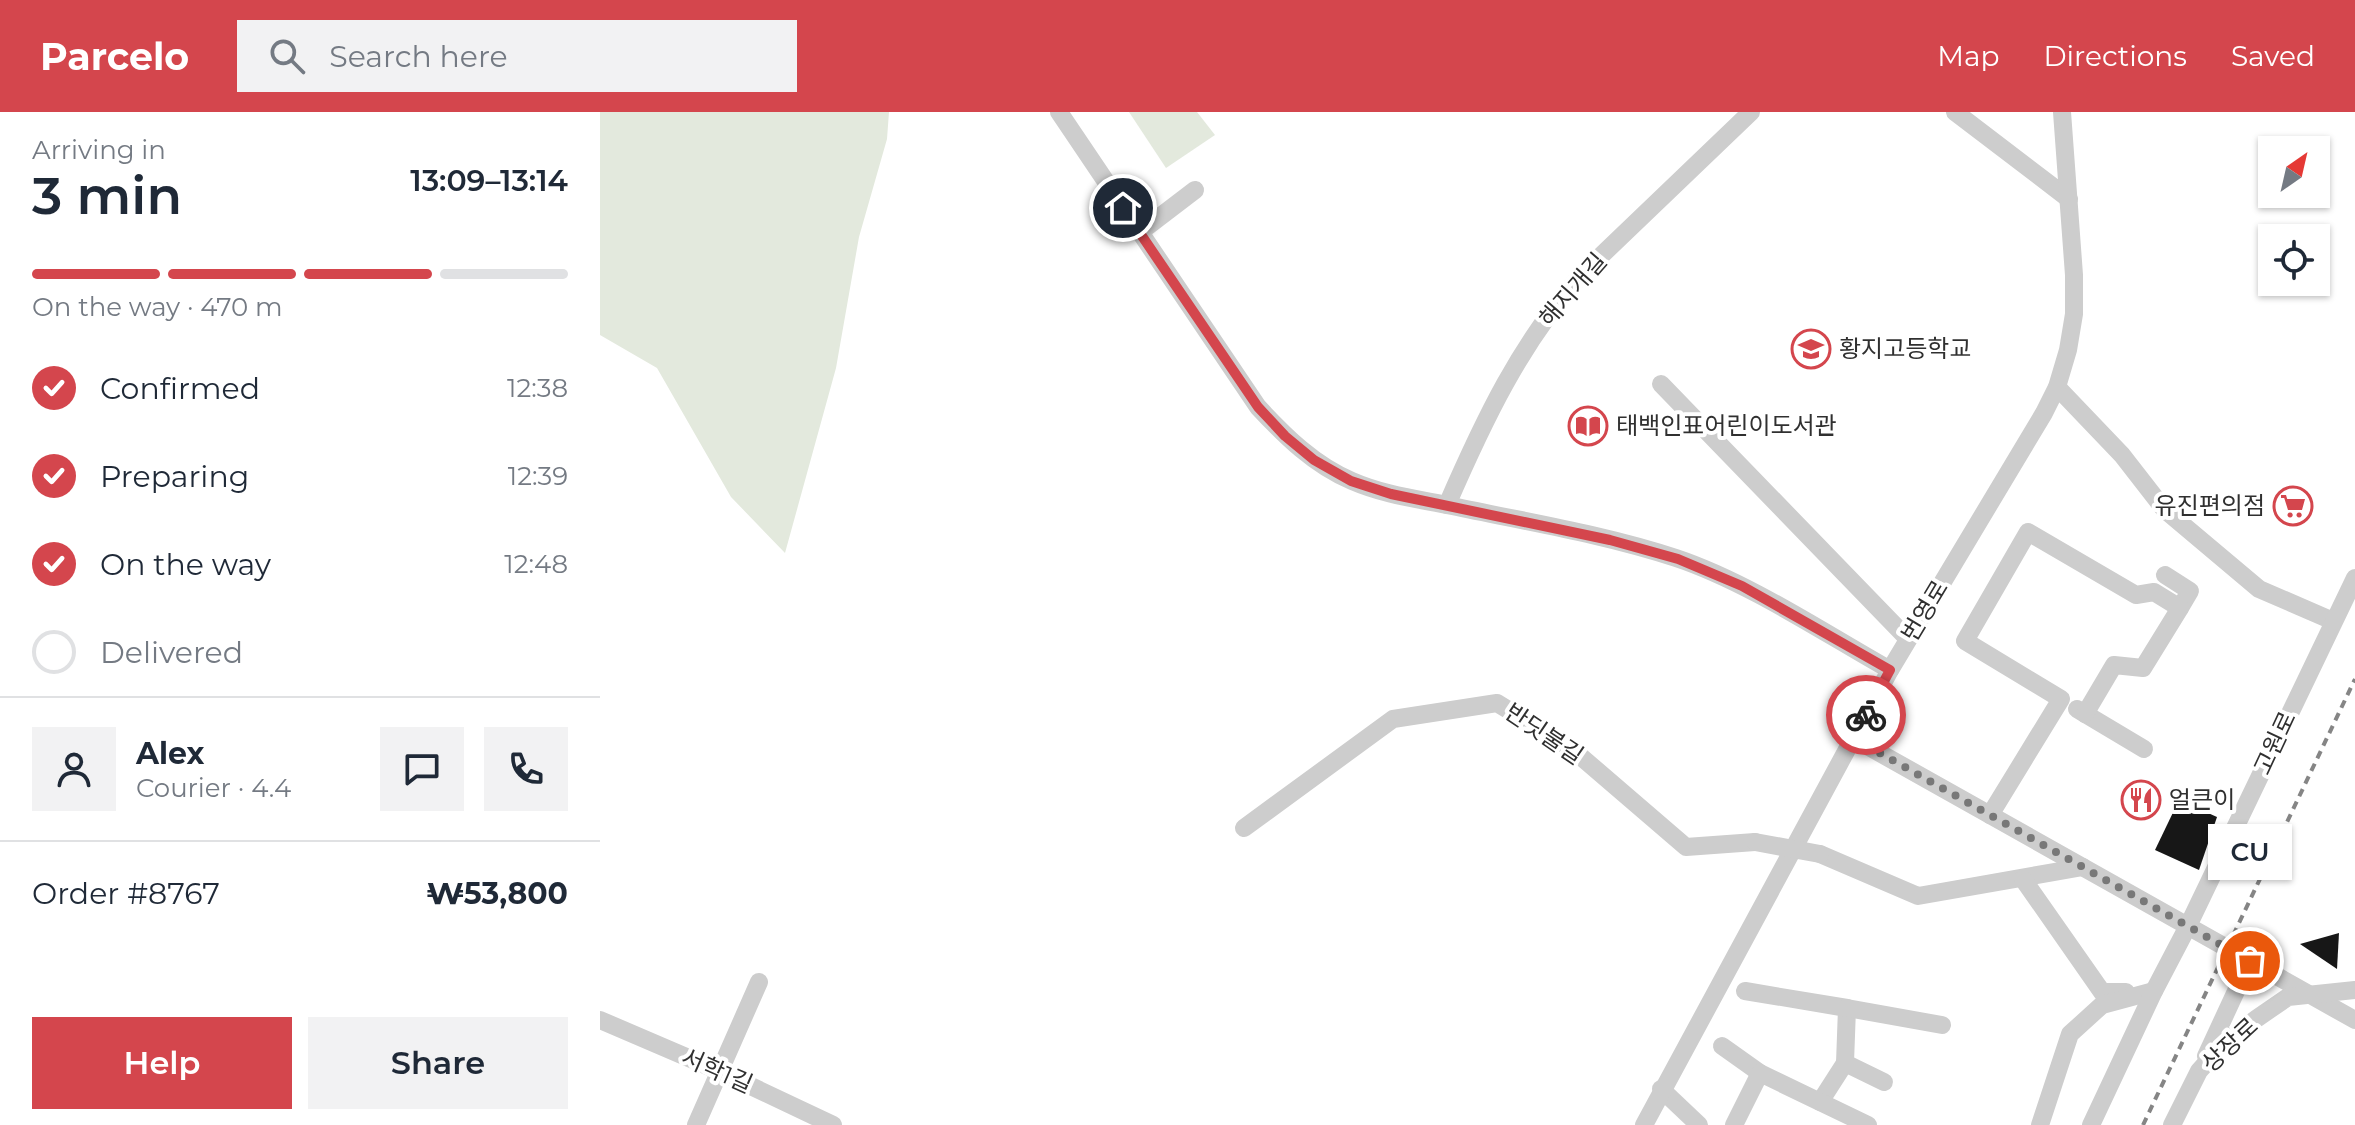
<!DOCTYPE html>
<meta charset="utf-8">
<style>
:root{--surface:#fff;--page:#f2f2f3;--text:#1f2937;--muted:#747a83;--line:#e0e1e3;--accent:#d4464d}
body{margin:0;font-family:Montserrat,"Noto Sans KR",sans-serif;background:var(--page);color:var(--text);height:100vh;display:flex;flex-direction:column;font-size:30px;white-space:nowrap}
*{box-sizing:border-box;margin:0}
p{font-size:26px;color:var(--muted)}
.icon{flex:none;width:44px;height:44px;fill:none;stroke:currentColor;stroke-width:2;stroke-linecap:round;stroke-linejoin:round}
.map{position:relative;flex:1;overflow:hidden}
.drawer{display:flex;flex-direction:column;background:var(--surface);width:600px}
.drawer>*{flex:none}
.needle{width:52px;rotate:34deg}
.tools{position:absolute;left:1658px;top:24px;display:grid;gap:16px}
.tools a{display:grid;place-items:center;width:72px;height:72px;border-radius:0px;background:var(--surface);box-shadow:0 2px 6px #0004;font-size:40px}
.pin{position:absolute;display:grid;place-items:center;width:68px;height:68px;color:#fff;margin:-34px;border:4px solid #fff;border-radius:50%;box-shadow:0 2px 8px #0007}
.courier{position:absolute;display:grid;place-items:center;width:80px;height:80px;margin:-40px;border:6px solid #d4464d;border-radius:50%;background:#fff;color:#222;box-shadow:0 2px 10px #0007}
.bubble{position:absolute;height:56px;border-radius:0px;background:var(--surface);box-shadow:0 2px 6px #0004;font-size:26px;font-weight:600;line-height:56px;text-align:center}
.head em{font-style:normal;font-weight:600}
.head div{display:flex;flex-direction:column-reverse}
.head{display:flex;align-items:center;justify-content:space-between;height:136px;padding:0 32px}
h1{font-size:52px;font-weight:600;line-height:60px}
.bar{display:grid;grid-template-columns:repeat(4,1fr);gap:12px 8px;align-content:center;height:96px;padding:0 32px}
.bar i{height:10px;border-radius:6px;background:var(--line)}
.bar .on{background:var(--accent)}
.bar p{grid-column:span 4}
.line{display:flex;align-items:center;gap:20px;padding:0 32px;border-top:2px solid var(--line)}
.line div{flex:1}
.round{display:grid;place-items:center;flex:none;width:84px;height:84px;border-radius:0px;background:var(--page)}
ol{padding:0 32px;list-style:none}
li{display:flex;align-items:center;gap:24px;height:88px}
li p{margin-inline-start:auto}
li .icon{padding:8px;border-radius:50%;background:var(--accent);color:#fff;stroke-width:4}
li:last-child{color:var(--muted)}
li i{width:44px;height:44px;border:4px solid var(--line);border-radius:50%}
.action{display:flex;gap:16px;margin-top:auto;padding:16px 32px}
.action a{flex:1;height:92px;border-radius:0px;background:var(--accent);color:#fff;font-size:32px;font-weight:600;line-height:92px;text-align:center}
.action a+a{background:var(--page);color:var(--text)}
header{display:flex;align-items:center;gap:48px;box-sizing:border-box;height:112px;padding:0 40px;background:var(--accent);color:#fff}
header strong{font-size:38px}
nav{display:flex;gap:44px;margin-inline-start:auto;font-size:28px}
.search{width:560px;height:72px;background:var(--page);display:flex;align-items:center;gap:20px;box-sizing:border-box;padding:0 28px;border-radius:0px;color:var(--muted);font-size:30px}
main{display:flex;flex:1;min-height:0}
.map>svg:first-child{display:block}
.green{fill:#e3e9dd}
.building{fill:#171717}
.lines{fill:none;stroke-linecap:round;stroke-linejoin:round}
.minor{stroke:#cdcdcd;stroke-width:18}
.rail{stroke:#858585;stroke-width:4;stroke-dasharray:8 6;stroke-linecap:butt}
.minor-bridge{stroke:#cdcdcd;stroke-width:18}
.done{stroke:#787878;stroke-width:8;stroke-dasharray:0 14.4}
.route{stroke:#d4464d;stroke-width:10}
.labels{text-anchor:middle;stroke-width:8;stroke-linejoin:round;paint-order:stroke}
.street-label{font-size:24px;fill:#303030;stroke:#fff}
.poi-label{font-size:24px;fill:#303030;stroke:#fff;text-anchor:start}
</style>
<header>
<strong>Parcelo</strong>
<div class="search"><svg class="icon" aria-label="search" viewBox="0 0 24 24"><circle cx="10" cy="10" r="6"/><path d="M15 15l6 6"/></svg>Search here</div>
<nav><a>Map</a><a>Directions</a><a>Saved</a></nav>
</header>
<main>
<section class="drawer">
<div class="head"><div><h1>3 min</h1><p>Arriving in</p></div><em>13:09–13:14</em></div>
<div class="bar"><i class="on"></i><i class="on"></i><i class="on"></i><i></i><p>On the way · 470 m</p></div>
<ol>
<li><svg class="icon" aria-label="check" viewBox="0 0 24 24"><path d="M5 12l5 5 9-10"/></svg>Confirmed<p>12:38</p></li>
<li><svg class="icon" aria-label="check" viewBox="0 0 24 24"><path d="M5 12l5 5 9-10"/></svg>Preparing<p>12:39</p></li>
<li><svg class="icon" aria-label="check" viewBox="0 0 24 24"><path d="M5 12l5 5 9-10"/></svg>On the way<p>12:48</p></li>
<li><i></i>Delivered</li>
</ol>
<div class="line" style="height:144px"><a class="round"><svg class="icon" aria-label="person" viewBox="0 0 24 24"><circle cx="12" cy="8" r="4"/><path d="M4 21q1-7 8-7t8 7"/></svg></a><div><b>Alex</b><p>Courier · 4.4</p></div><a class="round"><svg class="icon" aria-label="chat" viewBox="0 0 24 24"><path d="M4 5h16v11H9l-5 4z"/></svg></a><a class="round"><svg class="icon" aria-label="phone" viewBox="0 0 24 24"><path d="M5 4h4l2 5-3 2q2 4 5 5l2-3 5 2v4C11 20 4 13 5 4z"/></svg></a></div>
<div class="line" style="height:104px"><div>Order #8767</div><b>₩53,800</b></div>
<div class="action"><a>Help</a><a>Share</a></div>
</section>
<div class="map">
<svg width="1755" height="1013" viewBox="0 0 1755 1013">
<rect width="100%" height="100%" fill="#fff"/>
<!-- green -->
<g class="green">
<polygon points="0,0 289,0 287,27 259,125 236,256 185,441 131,385 57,256 0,223"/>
<polygon points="529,0 597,0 615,23 566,56"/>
</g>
<!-- building -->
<g class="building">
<polygon points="1579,688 1617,705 1599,758 1555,738"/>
<polygon points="1739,821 1737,857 1700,832"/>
</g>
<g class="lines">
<!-- minor -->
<g class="minor">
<path d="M 459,0 L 658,295 C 685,324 714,353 752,369 C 784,383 818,387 852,394 C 927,410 1003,422 1076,446 C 1148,470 1224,521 1290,558"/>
<polyline points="1355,0 1469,87"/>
<polyline points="540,120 595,78"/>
<polyline points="1061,272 1308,527"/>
<polyline points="1457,275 1522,343 1564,397 1659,477 1733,509"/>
<path d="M 847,393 C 883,310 921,229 983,161 L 1151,0"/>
<polyline points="1565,463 1590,479 1580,496"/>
<polyline points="1477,597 1544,637"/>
<polyline points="1253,626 1755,908"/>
<polyline points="1390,703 1461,587 1365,529 1428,420 1536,483 1554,480 1580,496 1543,556 1514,553 1485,602"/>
<polyline points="644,716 793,607 897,591 972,637 1086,735 1155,730"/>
<polyline points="1220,742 1318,784 1483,755"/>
<polyline points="1423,767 1502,880 1526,880"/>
<polyline points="1145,879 1247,896 1245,951"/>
<polyline points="1247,896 1342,913"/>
<polyline points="0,908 119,959 233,1013"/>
<polyline points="1122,934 1160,961"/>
<polyline points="1606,944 1650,849"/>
<polyline points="1061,977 1099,1013"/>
<polyline points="1220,990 1245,951 1284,970"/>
<polyline points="96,1013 159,870"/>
<polyline points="1044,1013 1290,558 1444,301 1457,275 1468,238 1474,202 1474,163 1462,0"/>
<polyline points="1134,1013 1160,961 1268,1013"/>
<polyline points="1440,1013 1470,922 1502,893 1554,879"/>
<polyline points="1491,1013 1554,879 1588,814 1755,466"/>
<polyline points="1572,1013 1599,959 1625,930 1656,907 1688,885 1755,878"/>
</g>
<!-- rail -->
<polyline class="rail" points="1543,1013 1755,567"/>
<!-- minor-bridge -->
<polyline class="minor-bridge" points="1155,730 1220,742"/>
</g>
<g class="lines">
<!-- done -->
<polyline class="done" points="1266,603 1253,626 1650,849"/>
<!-- route -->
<polyline class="route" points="523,96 658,295 685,324 714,348 751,369 791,382 1010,428 1078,447 1142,474 1290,558 1266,603"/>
</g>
<!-- icons -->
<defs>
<g id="school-ring" transform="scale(2)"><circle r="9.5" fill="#fff" stroke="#d4464d" stroke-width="1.5"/><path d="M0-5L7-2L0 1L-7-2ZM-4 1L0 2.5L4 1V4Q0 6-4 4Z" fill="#d4464d"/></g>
<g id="library-ring" transform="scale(2)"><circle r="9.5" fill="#fff" stroke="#d4464d" stroke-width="1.5"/><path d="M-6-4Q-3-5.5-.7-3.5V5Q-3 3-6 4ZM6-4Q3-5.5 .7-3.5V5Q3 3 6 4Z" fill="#d4464d"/></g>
<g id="supermarket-ring" transform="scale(2)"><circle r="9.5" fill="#fff" stroke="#d4464d" stroke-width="1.5"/><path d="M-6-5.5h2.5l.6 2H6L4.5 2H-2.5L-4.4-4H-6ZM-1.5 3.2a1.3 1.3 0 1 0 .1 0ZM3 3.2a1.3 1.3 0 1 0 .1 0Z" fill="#d4464d"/></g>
<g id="restaurant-ring" transform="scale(2)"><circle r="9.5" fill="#fff" stroke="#d4464d" stroke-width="1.5"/><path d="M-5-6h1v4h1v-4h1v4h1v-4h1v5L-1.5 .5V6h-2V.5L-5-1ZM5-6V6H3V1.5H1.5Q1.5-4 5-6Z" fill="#d4464d"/></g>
</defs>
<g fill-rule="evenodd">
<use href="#school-ring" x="1211" y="237"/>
<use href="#library-ring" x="988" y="314"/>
<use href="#supermarket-ring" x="1693" y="394"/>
<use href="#restaurant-ring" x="1541" y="688"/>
</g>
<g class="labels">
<!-- street labels -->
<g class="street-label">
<text transform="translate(973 178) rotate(-49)" y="8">해지개길</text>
<text transform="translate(1325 499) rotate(-59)" y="8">번영로</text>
<text transform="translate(944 622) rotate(34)" y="8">반딧불길</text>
<text transform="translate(1675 631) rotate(-65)" y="8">고원로</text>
<text transform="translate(1630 933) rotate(-43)" y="8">상장로</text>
<text transform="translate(117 959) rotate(24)" y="8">서학1길</text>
</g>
<!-- poi labels -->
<g class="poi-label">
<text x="1239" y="245">황지고등학교</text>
<text x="1016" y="322">태백인표어린이도서관</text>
<text x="1665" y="402" text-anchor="end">유진편의점</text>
<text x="1569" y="696">얼큰이</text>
</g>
</g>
</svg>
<div class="tools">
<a><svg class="needle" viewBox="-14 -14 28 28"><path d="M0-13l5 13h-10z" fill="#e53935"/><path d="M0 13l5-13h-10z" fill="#747a83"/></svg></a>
<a><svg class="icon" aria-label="locate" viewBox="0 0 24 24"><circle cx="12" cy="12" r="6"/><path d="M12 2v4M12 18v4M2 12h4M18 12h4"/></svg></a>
</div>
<div class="pin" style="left:1650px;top:849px;background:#ea580c"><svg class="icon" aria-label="bag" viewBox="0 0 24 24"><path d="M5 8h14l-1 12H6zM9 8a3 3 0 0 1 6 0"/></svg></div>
<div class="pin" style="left:523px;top:96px;background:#1f2937"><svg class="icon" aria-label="home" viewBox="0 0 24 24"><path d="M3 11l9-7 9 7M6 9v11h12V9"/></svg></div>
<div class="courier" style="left:1266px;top:603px"><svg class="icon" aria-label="bike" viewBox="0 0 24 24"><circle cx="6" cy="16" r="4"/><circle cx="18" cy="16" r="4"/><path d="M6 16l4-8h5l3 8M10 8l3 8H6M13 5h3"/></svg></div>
<div class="bubble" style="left:1608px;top:712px;width:84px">CU</div>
</div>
</main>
